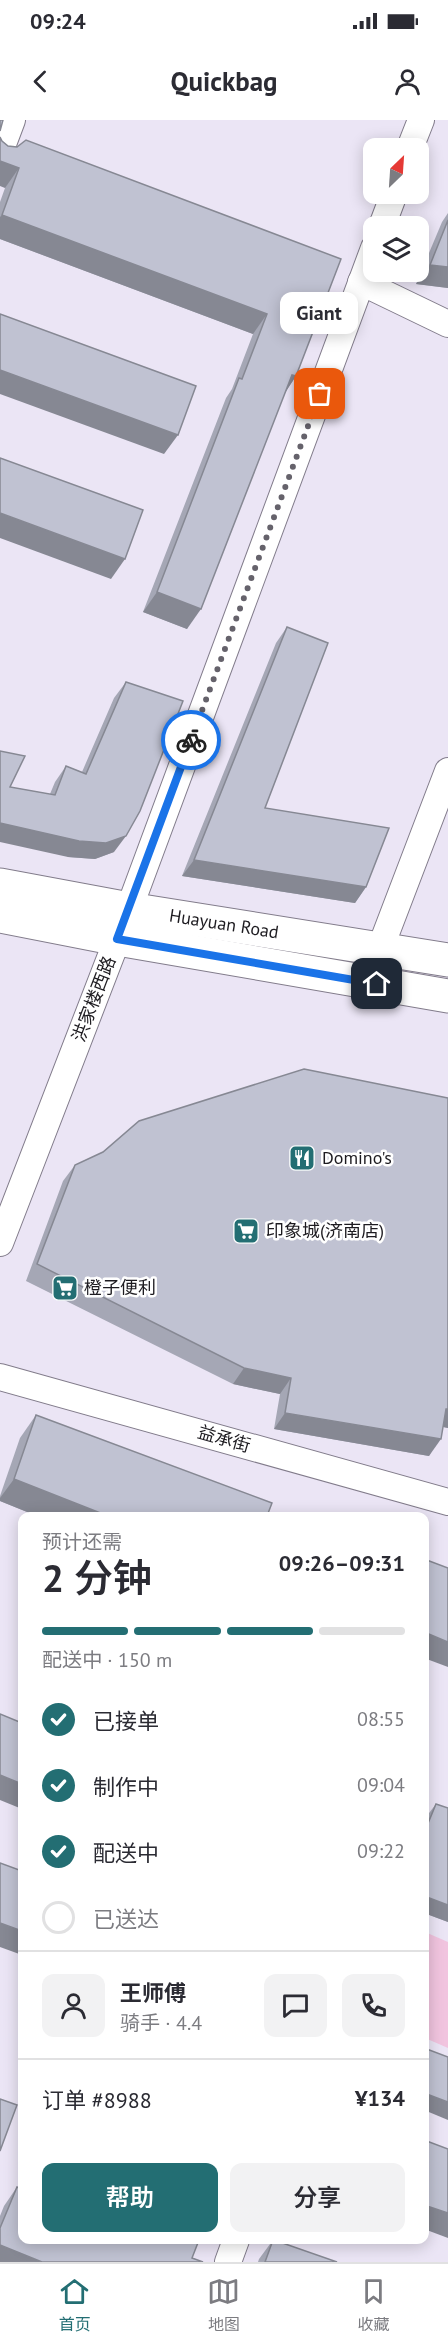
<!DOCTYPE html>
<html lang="zh">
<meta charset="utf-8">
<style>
:root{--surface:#fff;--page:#f2f2f3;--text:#2b2b33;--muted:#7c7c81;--line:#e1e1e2;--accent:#236e73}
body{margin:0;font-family:"PT Sans","Noto Sans SC",sans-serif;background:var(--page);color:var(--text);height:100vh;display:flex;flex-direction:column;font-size:22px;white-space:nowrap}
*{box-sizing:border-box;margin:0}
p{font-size:20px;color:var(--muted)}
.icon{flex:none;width:33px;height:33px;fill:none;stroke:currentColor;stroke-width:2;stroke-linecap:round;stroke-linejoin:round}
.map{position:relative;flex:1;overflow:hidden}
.details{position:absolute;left:18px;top:1392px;width:411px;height:732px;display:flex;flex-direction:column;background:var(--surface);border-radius:12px;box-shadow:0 3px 15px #0003}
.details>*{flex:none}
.needle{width:39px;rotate:25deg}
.fabs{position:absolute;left:363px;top:18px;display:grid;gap:12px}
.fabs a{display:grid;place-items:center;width:66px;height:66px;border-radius:12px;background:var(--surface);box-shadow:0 3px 15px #0003;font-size:30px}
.pin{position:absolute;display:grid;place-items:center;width:51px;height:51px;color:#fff;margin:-26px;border-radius:12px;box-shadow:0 3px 9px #0006}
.courier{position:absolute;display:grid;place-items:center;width:60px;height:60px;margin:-30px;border:4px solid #1a73e8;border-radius:50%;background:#fff;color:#222;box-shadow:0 2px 8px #0007}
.bubble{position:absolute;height:42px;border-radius:12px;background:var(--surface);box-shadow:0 3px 15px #0003;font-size:20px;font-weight:600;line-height:42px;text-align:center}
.head em{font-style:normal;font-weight:600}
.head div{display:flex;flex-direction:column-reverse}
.head{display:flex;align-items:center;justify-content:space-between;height:102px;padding:0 24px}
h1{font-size:39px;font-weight:600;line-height:45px}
.bar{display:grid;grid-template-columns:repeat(4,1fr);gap:9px 6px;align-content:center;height:72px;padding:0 24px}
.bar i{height:8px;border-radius:4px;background:var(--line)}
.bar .active{background:var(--accent)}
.bar p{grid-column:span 4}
.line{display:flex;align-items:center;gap:15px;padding:0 24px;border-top:2px solid var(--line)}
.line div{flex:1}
.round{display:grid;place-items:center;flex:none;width:63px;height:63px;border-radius:12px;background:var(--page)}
ol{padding:0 24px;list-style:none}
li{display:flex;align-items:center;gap:18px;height:66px}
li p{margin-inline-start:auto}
li .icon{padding:6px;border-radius:50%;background:var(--accent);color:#fff;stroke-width:4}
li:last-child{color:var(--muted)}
li i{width:33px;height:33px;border:3px solid var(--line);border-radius:50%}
.action{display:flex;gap:12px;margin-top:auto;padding:12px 24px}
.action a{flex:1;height:69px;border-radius:12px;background:var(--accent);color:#fff;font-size:24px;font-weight:600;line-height:69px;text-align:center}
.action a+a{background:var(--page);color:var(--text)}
.status{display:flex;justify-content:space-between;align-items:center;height:42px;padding:0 30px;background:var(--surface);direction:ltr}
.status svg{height:16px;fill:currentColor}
header{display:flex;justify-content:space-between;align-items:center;height:78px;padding:0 24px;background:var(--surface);font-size:27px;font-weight:600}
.tabs{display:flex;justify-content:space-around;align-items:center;height:84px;border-top:2px solid var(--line);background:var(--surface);font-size:16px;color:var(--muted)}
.tabs a{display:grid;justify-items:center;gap:3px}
.tabs .active{color:var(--accent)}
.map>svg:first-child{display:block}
.green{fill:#f1c4df}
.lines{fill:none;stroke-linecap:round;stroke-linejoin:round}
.minor-casing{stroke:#827c8b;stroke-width:28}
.primary-casing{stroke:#827c8b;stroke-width:35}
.minor{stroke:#fff;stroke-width:26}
.primary{stroke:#fff;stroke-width:33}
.wall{fill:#a5a7b5}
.shaded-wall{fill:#868893}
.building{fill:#c0c2d2;stroke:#868893;stroke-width:1.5}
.done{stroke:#65626b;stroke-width:6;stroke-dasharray:0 10.8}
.route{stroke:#1a73e8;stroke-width:8}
.labels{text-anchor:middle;stroke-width:5;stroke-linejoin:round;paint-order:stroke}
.street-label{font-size:18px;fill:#1d1b20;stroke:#fff}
.poi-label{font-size:18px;fill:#1d1b20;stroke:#fff;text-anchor:start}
</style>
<div class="status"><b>09:24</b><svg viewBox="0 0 49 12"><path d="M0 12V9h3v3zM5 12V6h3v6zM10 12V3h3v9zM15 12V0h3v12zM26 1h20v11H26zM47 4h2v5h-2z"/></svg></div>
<header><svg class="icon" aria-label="back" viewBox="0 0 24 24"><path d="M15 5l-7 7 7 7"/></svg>Quickbag<svg class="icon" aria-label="person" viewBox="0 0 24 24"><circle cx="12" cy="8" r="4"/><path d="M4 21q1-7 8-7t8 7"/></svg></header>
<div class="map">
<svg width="448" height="2142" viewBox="0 0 448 2142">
<rect width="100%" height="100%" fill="#ebe5f5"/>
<!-- green -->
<polygon class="green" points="425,1812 448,1822 448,1928 425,1918"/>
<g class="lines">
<!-- minor casing -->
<g class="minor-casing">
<g id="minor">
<polyline points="410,28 421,0"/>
<polyline points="0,32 12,0"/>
<polyline points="382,106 394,74"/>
<polyline points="361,162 448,204"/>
<polyline points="380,829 448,651"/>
<polyline points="0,1123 129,789 374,128"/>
<polyline points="0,1257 448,1382"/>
<polyline points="228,2142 236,2120"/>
</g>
</g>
<!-- primary casing -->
<g class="primary-casing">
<g id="primary">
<polyline points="0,765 129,789 448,840"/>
<polyline points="0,796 118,819 448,876"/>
</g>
</g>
<!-- minor -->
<use href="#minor" class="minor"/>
<!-- primary -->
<use href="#primary" class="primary"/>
</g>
<!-- wall -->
<g class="wall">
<polygon points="2,21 8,26 341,139 296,256 284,274 187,509 143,492 226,278 232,269 253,214 0,119 0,82 5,68"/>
<polygon points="448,93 448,168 416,164 442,102"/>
<polygon points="287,507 265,688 366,767 355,783 182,756 276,523"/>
<polygon points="126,562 114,732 95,739 68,737 10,667 50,674 55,662 66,646 82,652 114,578"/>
<polygon points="448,978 448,1308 443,1307 429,1336 274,1309 280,1274 233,1264 26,1161 63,1061 75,1045"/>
<polygon points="36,1295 37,1396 0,1381 0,1376 20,1318"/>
<polygon points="436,1684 448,1688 448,1802 424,1793 424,1702 426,1697"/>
<polygon points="17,2067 0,2142 0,2096 4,2086"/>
<polygon points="273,2120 337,2142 258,2142 259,2139"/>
</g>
<!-- shaded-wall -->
<g class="shaded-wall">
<polygon points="0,41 19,48 5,68 0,66"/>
<polygon points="2,95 267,194 253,214 0,119 0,97"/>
<polygon points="430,145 448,147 448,168 416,164"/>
<polygon points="0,250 178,315 164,334 0,274"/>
<polygon points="292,255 296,256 283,276"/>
<polygon points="0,393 125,439 111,459 0,418"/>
<polygon points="157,472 201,489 187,509 143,492"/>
<polygon points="0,703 126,716 114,732 95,739 68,737 0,722"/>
<polygon points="194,740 366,767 355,783 182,756"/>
<polygon points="244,1248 291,1258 280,1274 233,1264"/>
<polygon points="446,1289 448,1289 448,1308 434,1305"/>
<polygon points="285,1293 441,1319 429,1336 274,1309"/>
<polygon points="14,1359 108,1396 37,1396 0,1381 0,1378"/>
<polygon points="424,1512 448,1522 448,1547 424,1538"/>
<polygon points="0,1655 22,1664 22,1689 0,1680"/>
<polygon points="424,1776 448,1785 448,1802 424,1793"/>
<polygon points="0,1803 22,1811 22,1835 0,1827"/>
<polygon points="424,1973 448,1982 448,2000 424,1990"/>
<polygon points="424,2085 448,2093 448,2118 424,2109"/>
<polygon points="0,2125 42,2142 0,2142"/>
</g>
<!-- building -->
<g class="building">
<polygon points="0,0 3,0 0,11"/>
<polygon points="0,17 2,21 8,26 17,27 26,20 341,139 296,256 292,255 201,489 157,472 239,258 242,259 267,194 2,95 19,48 0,41"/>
<polygon points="448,100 448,147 430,145"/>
<polygon points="0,194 196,266 178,315 0,250"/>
<polygon points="0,338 143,390 125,439 0,393"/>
<polygon points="287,507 328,523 265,688 389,708 366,767 194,740"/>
<polygon points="126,562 183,581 140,691 126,716 106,723 79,721 0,703 0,631 25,636 10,667 55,675 66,646 86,654"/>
<polygon points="304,949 448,978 448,1289 446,1289 441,1319 285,1293 291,1258 244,1248 37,1144 75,1045 103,1032 139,1001"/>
<polygon points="36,1295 272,1383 267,1396 108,1396 14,1359"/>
<polygon points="424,1439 448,1448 448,1522 424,1512"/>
<polygon points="0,1594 22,1603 22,1664 0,1655"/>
<polygon points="436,1684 448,1688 448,1785 424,1776 424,1713"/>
<polygon points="0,1743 22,1751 22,1811 0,1803"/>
<polygon points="424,1928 448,1937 448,1982 424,1973"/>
<polygon points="0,1979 17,1985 0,2031"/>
<polygon points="424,2020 448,2029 448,2093 424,2085"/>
<polygon points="17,2067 22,2069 22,2120 199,2120 192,2138 203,2142 42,2142 0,2125 0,2108"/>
<polygon points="273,2120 274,2120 337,2142 265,2142"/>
</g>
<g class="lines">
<!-- done -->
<polyline class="done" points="191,620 320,274"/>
<!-- route -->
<polyline class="route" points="191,620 117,819 377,864"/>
</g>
<!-- icons -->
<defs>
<g id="restaurant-square" transform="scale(1.35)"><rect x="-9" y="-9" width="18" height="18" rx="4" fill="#236e73" stroke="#fff"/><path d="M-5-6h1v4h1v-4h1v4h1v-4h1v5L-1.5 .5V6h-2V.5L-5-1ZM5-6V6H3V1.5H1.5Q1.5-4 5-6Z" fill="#fff"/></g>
<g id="supermarket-square" transform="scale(1.35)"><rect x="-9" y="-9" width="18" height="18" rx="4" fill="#236e73" stroke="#fff"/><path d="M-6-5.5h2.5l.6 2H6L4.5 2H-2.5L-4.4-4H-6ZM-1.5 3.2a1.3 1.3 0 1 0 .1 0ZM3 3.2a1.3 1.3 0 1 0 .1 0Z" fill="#fff"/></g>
</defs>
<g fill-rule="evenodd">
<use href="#restaurant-square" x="302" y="1038"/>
<use href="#supermarket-square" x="246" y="1111"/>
<use href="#supermarket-square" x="65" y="1168"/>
</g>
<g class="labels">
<!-- street labels -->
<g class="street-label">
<text transform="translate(224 804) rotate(9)" y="6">Huayuan Road</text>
<text transform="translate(94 879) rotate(-69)" y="6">洪家楼西路</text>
<text transform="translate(224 1319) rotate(16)" y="6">益承街</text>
</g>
<!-- poi labels -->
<g class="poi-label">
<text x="322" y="1044">Domino's</text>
<text x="266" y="1117">印象城(济南店)</text>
<text x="84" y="1174">橙子便利</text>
</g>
</g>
</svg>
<div class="fabs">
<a><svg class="needle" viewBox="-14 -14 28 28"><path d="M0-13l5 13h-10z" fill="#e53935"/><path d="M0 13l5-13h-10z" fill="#7c7c81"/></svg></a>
<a><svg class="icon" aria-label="layers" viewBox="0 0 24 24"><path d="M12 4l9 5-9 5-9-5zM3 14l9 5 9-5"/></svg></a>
</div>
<div class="pin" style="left:320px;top:274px;background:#ea580c"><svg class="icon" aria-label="bag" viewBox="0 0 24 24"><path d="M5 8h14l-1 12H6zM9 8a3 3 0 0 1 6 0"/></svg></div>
<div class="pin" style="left:377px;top:864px;background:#1f2937"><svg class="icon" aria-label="home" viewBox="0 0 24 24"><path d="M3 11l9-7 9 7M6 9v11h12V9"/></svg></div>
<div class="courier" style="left:191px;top:620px"><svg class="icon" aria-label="bike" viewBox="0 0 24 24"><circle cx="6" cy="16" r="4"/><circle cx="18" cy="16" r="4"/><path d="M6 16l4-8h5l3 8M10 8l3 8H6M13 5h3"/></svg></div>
<div class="bubble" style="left:280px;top:172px;width:78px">Giant</div>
<section class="details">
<div class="head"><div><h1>2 分钟</h1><p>预计还需</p></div><em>09:26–09:31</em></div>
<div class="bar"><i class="active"></i><i class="active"></i><i class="active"></i><i></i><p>配送中 · 150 m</p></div>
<ol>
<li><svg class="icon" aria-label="check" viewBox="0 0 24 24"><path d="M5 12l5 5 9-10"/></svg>已接单<p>08:55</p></li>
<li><svg class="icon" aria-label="check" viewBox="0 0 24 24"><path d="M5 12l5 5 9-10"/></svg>制作中<p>09:04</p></li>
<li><svg class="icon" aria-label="check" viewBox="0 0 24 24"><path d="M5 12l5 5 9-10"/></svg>配送中<p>09:22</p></li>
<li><i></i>已送达</li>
</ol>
<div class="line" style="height:108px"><a class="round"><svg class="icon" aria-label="person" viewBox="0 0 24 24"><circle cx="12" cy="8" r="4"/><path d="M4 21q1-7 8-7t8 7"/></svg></a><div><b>王师傅</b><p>骑手 · 4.4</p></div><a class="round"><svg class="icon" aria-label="chat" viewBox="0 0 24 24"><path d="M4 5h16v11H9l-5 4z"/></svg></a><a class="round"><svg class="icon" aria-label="phone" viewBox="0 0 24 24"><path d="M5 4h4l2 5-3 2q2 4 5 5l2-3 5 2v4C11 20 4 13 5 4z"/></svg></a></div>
<div class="line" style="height:78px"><div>订单 #8988</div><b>¥134</b></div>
<div class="action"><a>帮助</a><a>分享</a></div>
</section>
</div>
<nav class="tabs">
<a class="active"><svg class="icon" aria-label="home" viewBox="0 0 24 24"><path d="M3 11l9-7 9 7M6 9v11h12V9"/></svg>首页</a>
<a><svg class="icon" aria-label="map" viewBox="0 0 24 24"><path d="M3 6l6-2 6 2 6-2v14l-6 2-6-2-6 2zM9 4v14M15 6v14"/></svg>地图</a>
<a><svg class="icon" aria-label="saved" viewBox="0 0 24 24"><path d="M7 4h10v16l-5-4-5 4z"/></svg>收藏</a>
</nav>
